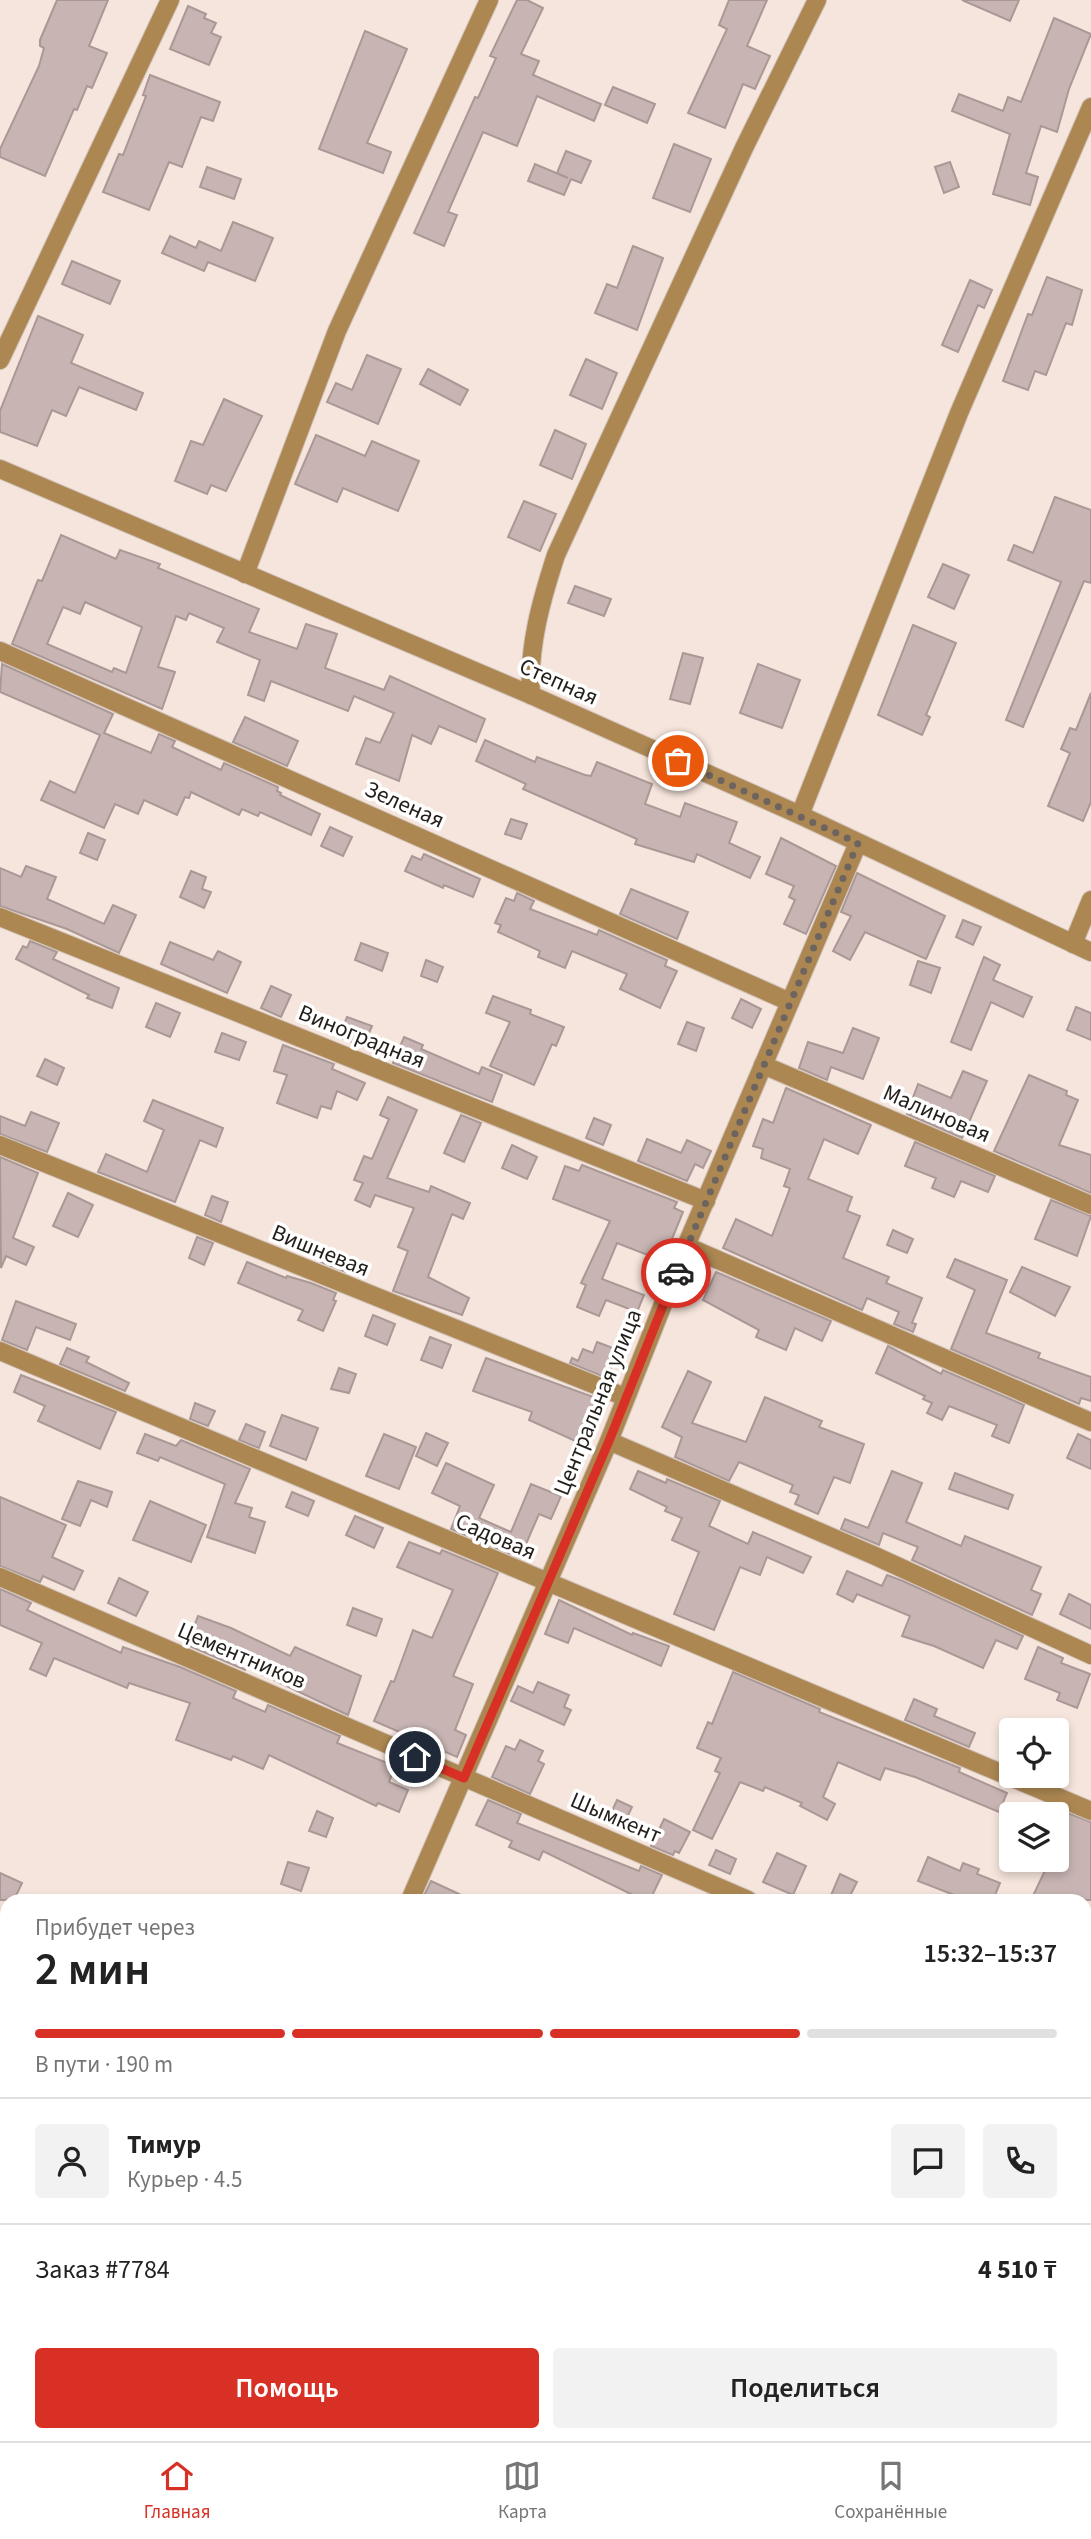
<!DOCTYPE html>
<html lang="ru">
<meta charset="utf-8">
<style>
:root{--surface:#fff;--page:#f2f2f2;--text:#222;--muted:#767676;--line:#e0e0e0;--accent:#d93025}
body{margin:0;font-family:"Source Sans 3",sans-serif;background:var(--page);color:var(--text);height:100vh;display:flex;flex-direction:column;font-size:26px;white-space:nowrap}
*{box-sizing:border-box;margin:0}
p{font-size:23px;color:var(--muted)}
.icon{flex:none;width:38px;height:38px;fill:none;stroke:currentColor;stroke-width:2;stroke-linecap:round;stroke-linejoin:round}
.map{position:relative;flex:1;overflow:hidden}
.drawer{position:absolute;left:0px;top:1894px;width:1092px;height:548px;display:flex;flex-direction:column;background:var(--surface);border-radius:21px 21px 0 0;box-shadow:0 4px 10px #0003}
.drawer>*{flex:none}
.tools{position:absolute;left:999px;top:1718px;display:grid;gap:14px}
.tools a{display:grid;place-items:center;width:70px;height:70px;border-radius:7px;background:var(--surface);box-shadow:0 4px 10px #0003;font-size:35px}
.pin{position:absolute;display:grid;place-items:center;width:60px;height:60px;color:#fff;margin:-30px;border:4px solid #fff;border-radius:50%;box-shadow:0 2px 7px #0007}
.courier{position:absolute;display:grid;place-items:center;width:70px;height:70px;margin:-35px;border:5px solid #d93025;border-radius:50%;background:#fff;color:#222;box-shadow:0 2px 9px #0007}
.overview em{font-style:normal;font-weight:600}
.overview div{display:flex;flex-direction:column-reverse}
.overview{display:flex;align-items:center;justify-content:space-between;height:119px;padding:0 35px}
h1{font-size:46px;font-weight:600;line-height:52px}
.bar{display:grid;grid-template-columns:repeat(4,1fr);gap:10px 7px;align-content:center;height:84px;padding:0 35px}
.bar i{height:9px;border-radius:5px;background:var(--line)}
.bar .selected{background:var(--accent)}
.bar p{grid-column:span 4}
.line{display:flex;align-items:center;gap:18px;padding:0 35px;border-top:2px solid var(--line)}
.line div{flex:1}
.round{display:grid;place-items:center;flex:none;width:74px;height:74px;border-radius:7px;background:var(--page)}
.cta{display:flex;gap:14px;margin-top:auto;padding:14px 35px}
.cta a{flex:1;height:80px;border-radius:7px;background:var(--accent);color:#fff;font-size:28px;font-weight:600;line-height:80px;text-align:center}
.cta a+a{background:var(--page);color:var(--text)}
.tab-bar{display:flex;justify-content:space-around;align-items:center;height:98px;border-top:2px solid var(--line);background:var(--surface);font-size:19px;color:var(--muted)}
.tab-bar a{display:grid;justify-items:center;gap:4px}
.tab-bar .selected{color:var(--accent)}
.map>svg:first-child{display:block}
.building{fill:#c8b5b3;stroke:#aa9896;stroke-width:2;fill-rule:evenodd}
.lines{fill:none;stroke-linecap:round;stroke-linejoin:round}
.street-casing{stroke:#d0c1b9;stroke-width:20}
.street{stroke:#ac8752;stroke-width:18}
.done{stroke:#6e645f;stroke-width:7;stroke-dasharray:0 12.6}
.route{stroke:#d93025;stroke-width:9}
.labels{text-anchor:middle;stroke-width:7;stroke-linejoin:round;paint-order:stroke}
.street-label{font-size:23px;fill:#241e1b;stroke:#fff}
</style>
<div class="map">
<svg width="1091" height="2441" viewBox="0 0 1091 2441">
<rect width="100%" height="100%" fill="#f6e5dc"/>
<!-- building -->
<g class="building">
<polygon points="57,0 108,0 89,46 107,53 92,88 87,86 77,110 74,109 45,176 0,157 0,149 39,66 44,48 40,46 40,40"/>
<polygon points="517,0 527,0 543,8 521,54 539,61 533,75 601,104 594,121 537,96 517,146 483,132 448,212 457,215 444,246 414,233 475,97 478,98 496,58 490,56"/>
<polygon points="729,0 767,0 747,46 770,56 755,89 743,84 725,128 688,113 727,29 719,25"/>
<polygon points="962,0 1019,0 1010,21"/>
<polygon points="188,6 206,14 204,18 216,23 211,33 221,37 209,65 170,49"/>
<polygon points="1054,18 1091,34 1069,89 1057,132 1041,126 1026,173 1038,177 1030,205 993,194 1010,134 952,111 959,94 1003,111 1008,97 1021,102"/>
<polygon points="365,31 407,49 367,143 391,152 383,173 319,149"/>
<polygon points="150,75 220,102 213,121 201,117 182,167 169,162 149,210 103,192 119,154 123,155 146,96 143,95"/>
<polygon points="613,87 655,104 647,123 605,105"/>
<polygon points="674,144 711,159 690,212 653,198"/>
<polygon points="566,151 591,161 581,183 571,179 564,195 528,181 535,164 568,178 557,173"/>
<polygon points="950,162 959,187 944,193 935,167"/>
<polygon points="207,167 241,179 234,199 200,187"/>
<polygon points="233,222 273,238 255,281 208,262 204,271 162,253 170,236 196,248 199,241 221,251"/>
<polygon points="633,246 663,258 637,330 595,313 607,284 617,288"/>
<polygon points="72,261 120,281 110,304 62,284"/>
<polygon points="1047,277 1082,290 1072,325 1066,323 1046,375 1035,371 1028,390 1003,381 1028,314 1032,315"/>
<polygon points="970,280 992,290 984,308 978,305 958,352 942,345"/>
<polygon points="38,316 83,335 71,363 143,393 136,410 79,387 66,416 52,410 37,446 0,432 0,411"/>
<polygon points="367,355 401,369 378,424 327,402 336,383 352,390"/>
<polygon points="586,359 617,373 602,409 570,395"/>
<polygon points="428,369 468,390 460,405 420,384"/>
<polygon points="224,399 262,416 226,491 211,485 207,494 175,481 191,441 203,445"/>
<polygon points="555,430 586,444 572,479 540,465"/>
<polygon points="316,435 365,456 372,441 419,461 398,511 343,488 337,502 295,484"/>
<polygon points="1055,497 1091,510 1091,583 1084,581 1023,727 1006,720 1061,582 1008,560 1014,545 1033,553"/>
<polygon points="524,501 556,514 540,551 508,537"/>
<path d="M 61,535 L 116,559 L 120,550 L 160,564 L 158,568 L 259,609 L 249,632 L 297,649 L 306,624 L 337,634 L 325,668 L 384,690 L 390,676 L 485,719 L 476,742 L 439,726 L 431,744 L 412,735 L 399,781 L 356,764 L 366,738 L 380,743 L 394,713 L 354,696 L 348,711 L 271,681 L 264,701 L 248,695 L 260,660 L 217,642 L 224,628 L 189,613 L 186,620 L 176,616 L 158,667 L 175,672 L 162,709 L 12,644 L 38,580 L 42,581 ZM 85,602 L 142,627 L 126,673 L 114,668 L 112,672 L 47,644 L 63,607 L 80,614 Z"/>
<polygon points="943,564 969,575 954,609 928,597"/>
<polygon points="575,586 611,599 604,616 568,603"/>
<polygon points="913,625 956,643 926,715 930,717 922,735 878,715"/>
<polygon points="683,653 703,658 690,704 670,699"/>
<polygon points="2,664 113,714 104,733 151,753 159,734 175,741 172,747 221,770 224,763 278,787 277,791 281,793 280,795 320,814 311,835 260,812 258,816 242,809 239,815 191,792 189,798 185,797 177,815 144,800 138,814 115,804 104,828 41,800 50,781 75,793 100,735 0,692"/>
<polygon points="758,664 800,680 782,728 740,713"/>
<polygon points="1091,693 1091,802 1083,821 1048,806 1070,753 1061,749 1070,728 1076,730"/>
<polygon points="245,717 298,741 287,766 233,742"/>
<polygon points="485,740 535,762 537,757 585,775 591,776 597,762 652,784 645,804 680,817 685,803 737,822 729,843 760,857 750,878 697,854 694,862 635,844 637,839 523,789 526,784 476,761"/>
<polygon points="511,819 527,824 521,839 505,834"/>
<polygon points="330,827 352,837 343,856 321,846"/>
<polygon points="88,833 105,840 97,860 80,853"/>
<polygon points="781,838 836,866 806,934 784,924 795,900 789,897 794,886 766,874"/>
<polygon points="424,854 480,879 473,897 444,885 443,888 405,871 412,856 421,860"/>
<polygon points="26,866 56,877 47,899 104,924 113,905 136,915 119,953 67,929 0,906 0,868 21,877"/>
<polygon points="191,871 206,877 202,889 211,892 204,908 180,897"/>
<polygon points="857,873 945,916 926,959 865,932 850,960 833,951 851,916 841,912"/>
<polygon points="631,889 688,912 677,939 620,914"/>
<polygon points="517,893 534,901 530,909 597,935 599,930 667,960 665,966 677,971 660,1008 620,989 627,974 572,951 565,968 538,957 540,951 498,932 501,925 495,923 506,898 514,901"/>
<polygon points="963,920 981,927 973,945 956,937"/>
<polygon points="30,941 57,952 53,959 119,988 112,1008 87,998 89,995 16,959 23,946 27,948"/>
<polygon points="170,942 213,960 218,951 241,962 227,993 161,964"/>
<polygon points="361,943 388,953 382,971 355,960"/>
<polygon points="984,957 1000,965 993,980 1032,997 1023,1017 991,1002 971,1050 951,1042"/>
<polygon points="426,960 443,967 437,982 421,976"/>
<polygon points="918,961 940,968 931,993 910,985"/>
<polygon points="271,986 291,995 281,1017 261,1008"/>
<polygon points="493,996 531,1010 530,1014 564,1027 556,1046 552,1044 534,1085 490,1066 510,1022 486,1013"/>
<polygon points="741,999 761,1009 752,1028 732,1018"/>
<polygon points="156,1003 180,1013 170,1037 146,1027"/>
<polygon points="1076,1007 1091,1013 1091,1040 1067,1030"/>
<polygon points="347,1017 372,1026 363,1047 339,1037"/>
<polygon points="687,1022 704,1028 696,1051 678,1044"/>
<polygon points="853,1028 879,1038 863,1079 831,1067 827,1080 799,1068 808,1042 843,1053"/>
<polygon points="222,1033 246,1042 239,1060 215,1052"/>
<polygon points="404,1037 423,1045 421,1049 479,1074 482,1067 502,1075 492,1102 393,1063"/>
<polygon points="283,1045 334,1064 332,1069 365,1083 357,1100 337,1091 331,1109 321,1106 317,1118 277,1103 287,1075 274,1071"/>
<polygon points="45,1059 64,1068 57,1085 37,1076"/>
<polygon points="963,1071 987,1081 962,1138 907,1114 918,1084 951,1098"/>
<polygon points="1029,1075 1067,1091 1066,1095 1078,1100 1059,1145 1091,1155 1091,1193 994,1151"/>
<polygon points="786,1088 871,1125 858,1154 824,1139 808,1179 852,1197 847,1211 860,1216 843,1258 889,1277 886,1283 922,1298 912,1323 916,1324 913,1332 894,1324 899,1312 867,1298 862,1310 723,1248 736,1219 772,1236 790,1188 784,1186 790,1169 761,1158 763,1149 753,1146 763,1119 773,1123"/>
<polygon points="388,1097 417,1110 387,1178 429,1192 431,1186 470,1203 463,1219 452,1214 428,1277 469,1298 462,1315 393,1291 408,1251 398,1247 414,1208 375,1195 370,1207 355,1200 363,1183 354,1180 364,1156 372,1159 389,1119 380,1115"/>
<polygon points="153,1100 223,1128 216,1147 200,1140 175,1202 98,1172 106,1154 147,1172 164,1130 144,1121"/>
<polygon points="31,1112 59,1123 47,1152 0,1134 0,1116 25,1126"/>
<polygon points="461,1115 481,1123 464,1162 444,1153"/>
<polygon points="594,1118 611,1125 603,1145 586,1138"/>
<polygon points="647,1139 681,1153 687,1140 711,1151 703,1168 695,1164 687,1181 638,1161"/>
<polygon points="915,1142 995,1176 988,1192 961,1181 954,1197 932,1188 936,1178 905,1166"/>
<polygon points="512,1145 537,1157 527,1179 502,1168"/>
<polygon points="0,1157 38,1173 13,1238 34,1247 26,1265 6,1256 1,1268"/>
<polygon points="582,1165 677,1202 674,1208 683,1212 663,1261 617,1243 602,1279 644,1295 637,1312 606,1300 599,1316 577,1307 586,1285 581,1283 610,1221 553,1199 565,1166 579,1171"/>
<polygon points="68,1193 93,1205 78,1237 53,1226"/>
<polygon points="212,1196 228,1202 221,1222 205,1215"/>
<polygon points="1051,1200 1091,1216 1077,1256 1035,1239"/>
<polygon points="893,1230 913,1239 907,1253 887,1245"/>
<polygon points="197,1237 213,1243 204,1265 189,1258"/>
<polygon points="327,1250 351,1261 346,1272 321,1262"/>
<polygon points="955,1259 1007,1280 986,1333 1040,1353 1038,1358 1091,1377 1091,1401 1081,1398 1079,1404 951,1349 975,1290 947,1277"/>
<polygon points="247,1262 286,1278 287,1276 311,1283 336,1293 333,1300 336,1301 323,1331 298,1320 303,1310 238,1283"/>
<polygon points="1022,1267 1070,1287 1055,1316 1010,1292"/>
<polygon points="716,1272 831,1321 822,1341 795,1328 786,1350 756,1337 759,1330 703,1300"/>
<polygon points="16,1301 76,1324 70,1340 36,1327 27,1350 2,1340"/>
<polygon points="373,1315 395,1324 387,1345 365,1336"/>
<polygon points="430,1337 451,1345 442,1368 421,1360"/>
<polygon points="597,1342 618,1350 607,1378 570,1363 572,1358 578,1361 583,1349 593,1353"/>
<polygon points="888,1346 941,1374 943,1370 1024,1405 1009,1443 992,1436 997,1425 949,1406 942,1420 927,1413 932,1403 923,1399 925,1396 876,1373"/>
<polygon points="67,1348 89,1357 86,1362 129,1383 125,1391 60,1364"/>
<polygon points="486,1358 599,1399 597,1404 602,1406 584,1445 529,1420 532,1412 473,1391"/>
<polygon points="339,1368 356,1374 349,1393 331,1389"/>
<polygon points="688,1371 711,1382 692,1423 746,1442 765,1397 822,1421 819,1427 864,1444 850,1483 834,1477 818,1514 795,1504 799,1495 790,1492 793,1485 739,1462 729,1481 675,1457 682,1437 662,1427"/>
<polygon points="21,1375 116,1412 100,1449 38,1421 45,1406 14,1392"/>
<polygon points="195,1403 215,1411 208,1426 190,1419"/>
<polygon points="282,1415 318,1428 306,1460 270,1446"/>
<polygon points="246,1424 265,1432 259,1448 239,1440"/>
<polygon points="426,1433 448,1443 437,1466 416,1456"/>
<polygon points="145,1434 176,1446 181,1440 250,1469 235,1503 252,1508 249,1517 265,1522 255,1553 207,1537 225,1484 160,1457 158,1461 137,1453"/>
<polygon points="384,1434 416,1447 399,1489 366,1476"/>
<polygon points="1078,1434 1091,1440 1091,1469 1067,1458"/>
<polygon points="446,1463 494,1485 479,1518 511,1532 531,1484 561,1496 551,1519 539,1514 520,1558 451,1529 460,1506 432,1493"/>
<polygon points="638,1471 666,1483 667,1479 720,1501 709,1526 748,1544 753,1532 811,1557 803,1573 767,1557 760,1575 740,1567 714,1630 674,1614 699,1552 672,1540 682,1518 665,1511 667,1507 630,1489"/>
<polygon points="892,1471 922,1483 906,1522 961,1546 965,1536 1041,1567 1031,1590 1041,1594 1032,1615 912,1560 918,1547 883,1533 879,1545 841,1529 845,1519 868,1528"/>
<polygon points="955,1473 1013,1495 1008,1509 949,1489"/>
<polygon points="78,1481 112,1492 107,1507 91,1500 80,1526 62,1519"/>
<polygon points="292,1492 314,1501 308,1516 286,1507"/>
<polygon points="0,1497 66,1525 52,1557 83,1571 74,1590 43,1576 40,1582 0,1566"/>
<polygon points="150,1501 206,1525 191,1562 133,1540"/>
<polygon points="355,1516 383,1528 374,1548 346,1535"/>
<polygon points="409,1542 440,1554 442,1550 498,1573 453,1676 473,1684 455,1730 466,1735 457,1757 374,1721 391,1681 394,1682 413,1630 432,1638 453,1590 397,1567"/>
<polygon points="847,1571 882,1586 887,1575 903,1581 1023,1636 1017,1649 996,1640 983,1668 934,1646 902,1636 910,1616 857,1594 853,1602 837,1594"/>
<polygon points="119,1578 148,1592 136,1616 108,1603"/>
<polygon points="0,1589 31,1603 27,1610 44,1618 121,1653 123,1647 180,1667 236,1691 233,1698 265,1712 268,1705 340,1736 337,1743 395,1766 389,1782 408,1790 399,1812 378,1803 376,1806 269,1755 263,1769 233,1756 231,1760 176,1740 190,1703 129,1683 127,1688 54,1658 46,1676 30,1669 42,1643 0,1625"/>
<polygon points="1069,1594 1091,1605 1091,1629 1060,1614"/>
<polygon points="559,1600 632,1635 633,1633 669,1646 661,1666 574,1628 568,1643 545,1634"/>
<polygon points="353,1608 382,1619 376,1636 347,1625"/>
<polygon points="198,1616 231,1628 290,1656 295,1647 361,1676 348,1715 246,1667 245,1670 187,1645"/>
<polygon points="1038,1647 1063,1658 1061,1663 1090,1674 1077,1708 1057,1700 1060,1693 1025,1679"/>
<polygon points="733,1672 820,1709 819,1712 960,1768 959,1772 1007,1793 999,1812 915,1777 885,1768 880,1780 838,1762 823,1797 835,1804 827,1820 800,1806 802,1803 765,1787 763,1791 740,1782 712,1839 693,1830 720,1773 715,1771 721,1758 697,1748 708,1722 712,1724"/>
<polygon points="538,1682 569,1695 564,1707 571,1710 564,1725 511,1701 518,1686 533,1693"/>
<polygon points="914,1699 937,1709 934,1716 975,1733 969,1747 905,1720"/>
<polygon points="520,1740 543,1751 538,1761 544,1764 530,1794 492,1777 506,1746 515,1750"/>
<polygon points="488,1800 521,1814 517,1823 639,1871 641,1866 662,1875 650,1900 643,1900 543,1851 539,1860 509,1847 512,1841 476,1825"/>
<polygon points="617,1800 632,1807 624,1824 609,1817"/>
<polygon points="1057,1809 1091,1822 1091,1900 1031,1900 1050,1860 1057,1860"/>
<polygon points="317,1811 333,1818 326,1837 309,1831"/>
<polygon points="664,1819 690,1832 679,1853 675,1851 673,1855 651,1846"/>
<polygon points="716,1850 736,1859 730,1874 709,1865"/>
<polygon points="777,1853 806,1866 793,1895 763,1882"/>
<polygon points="928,1857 960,1871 963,1863 979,1869 977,1874 1000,1883 993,1900 967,1900 918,1881"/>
<polygon points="288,1862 309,1868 301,1891 281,1884"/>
<polygon points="0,1873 22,1883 14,1900 0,1900"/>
<polygon points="840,1874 857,1882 848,1900 829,1900"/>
<polygon points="431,1881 472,1900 422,1900"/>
</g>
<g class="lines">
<!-- street casing -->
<g class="street-casing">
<g id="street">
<polyline points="0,360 170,0"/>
<polyline points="0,469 531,695 800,815 1091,952"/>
<polyline points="245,574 337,331 489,0"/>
<polyline points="0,651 790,1002"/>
<path d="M 531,695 C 528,647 541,601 556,555 L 744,148 L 817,0"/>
<polyline points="800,815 959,413 1091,107"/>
<polyline points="0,917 706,1201"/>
<polyline points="1073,944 1091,900"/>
<polyline points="763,1065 1091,1205"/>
<polyline points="0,1145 625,1397"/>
<polyline points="686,1246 1091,1422"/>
<polyline points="0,1351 1091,1811"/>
<polyline points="609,1441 873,1555 1091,1655"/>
<polyline points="0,1577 748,1900"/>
<polyline points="410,1900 609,1441 686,1246 858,843"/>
<polyline points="0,1944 7,1947"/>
<polyline points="1085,2046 1091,2048"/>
<polyline points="0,2139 7,2142"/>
<polyline points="1085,2275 1091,2277"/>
<polyline points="0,2325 7,2328"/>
<polyline points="1085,2403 1091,2406"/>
<polyline points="662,2434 677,2441"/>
<polyline points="173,2436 185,2441"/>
</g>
</g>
<!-- street -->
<use href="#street" class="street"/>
</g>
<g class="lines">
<!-- done -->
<polyline class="done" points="676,1273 858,843 678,761"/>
<!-- route -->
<polyline class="route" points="415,1757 464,1778 609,1441 676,1273"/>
</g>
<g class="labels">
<!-- street labels -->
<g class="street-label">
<text transform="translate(559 681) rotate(24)" y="8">Степная</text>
<text transform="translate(405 804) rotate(24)" y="8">Зеленая</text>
<text transform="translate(362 1036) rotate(22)" y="8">Виноградная</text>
<text transform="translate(937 1113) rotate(23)" y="8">Малиновая</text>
<text transform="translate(321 1250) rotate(22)" y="8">Вишневая</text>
<text transform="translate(597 1402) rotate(-68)" y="8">Центральная улица</text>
<text transform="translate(496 1536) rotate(23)" y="8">Садовая</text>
<text transform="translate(242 1655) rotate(23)" y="8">Цементников</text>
<text transform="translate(616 1817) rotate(23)" y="8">Шымкент</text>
</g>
</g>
</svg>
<div class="tools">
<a><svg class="icon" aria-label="locate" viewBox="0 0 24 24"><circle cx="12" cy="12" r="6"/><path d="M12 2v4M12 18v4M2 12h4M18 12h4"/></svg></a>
<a><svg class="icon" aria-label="layers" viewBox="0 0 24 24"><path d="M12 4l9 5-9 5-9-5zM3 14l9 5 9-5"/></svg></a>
</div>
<div class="pin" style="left:678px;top:761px;background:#ea580c"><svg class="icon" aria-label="bag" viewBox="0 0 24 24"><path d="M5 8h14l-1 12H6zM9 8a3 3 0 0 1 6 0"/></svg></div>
<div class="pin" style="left:415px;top:1757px;background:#1f2937"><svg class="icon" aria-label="home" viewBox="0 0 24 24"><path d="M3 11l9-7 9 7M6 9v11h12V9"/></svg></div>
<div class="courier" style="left:676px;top:1273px"><svg class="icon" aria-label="car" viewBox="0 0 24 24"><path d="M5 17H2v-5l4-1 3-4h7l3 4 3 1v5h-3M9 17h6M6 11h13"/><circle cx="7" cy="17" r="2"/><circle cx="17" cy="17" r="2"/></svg></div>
<section class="drawer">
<div class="overview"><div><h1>2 мин</h1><p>Прибудет через</p></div><em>15:32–15:37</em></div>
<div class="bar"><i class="selected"></i><i class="selected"></i><i class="selected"></i><i></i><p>В пути · 190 m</p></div>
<div class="line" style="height:126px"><a class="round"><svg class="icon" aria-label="person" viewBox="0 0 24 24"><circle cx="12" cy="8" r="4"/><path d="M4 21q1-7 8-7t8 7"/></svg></a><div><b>Тимур</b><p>Курьер · 4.5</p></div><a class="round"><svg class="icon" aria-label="chat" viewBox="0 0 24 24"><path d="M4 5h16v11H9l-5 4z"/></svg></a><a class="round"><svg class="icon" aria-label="phone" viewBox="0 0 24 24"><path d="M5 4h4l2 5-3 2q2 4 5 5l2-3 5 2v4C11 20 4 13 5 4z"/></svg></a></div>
<div class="line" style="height:91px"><div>Заказ #7784</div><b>4 510 ₸</b></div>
<div class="cta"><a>Помощь</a><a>Поделиться</a></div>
</section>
</div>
<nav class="tab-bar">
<a class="selected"><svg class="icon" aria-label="home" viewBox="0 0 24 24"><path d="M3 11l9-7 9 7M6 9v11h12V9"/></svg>Главная</a>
<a><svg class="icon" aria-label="map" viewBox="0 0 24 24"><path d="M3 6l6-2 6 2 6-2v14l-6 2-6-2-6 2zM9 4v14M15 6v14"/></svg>Карта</a>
<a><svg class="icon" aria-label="saved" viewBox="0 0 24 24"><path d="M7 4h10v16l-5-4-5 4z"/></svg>Сохранённые</a>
</nav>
